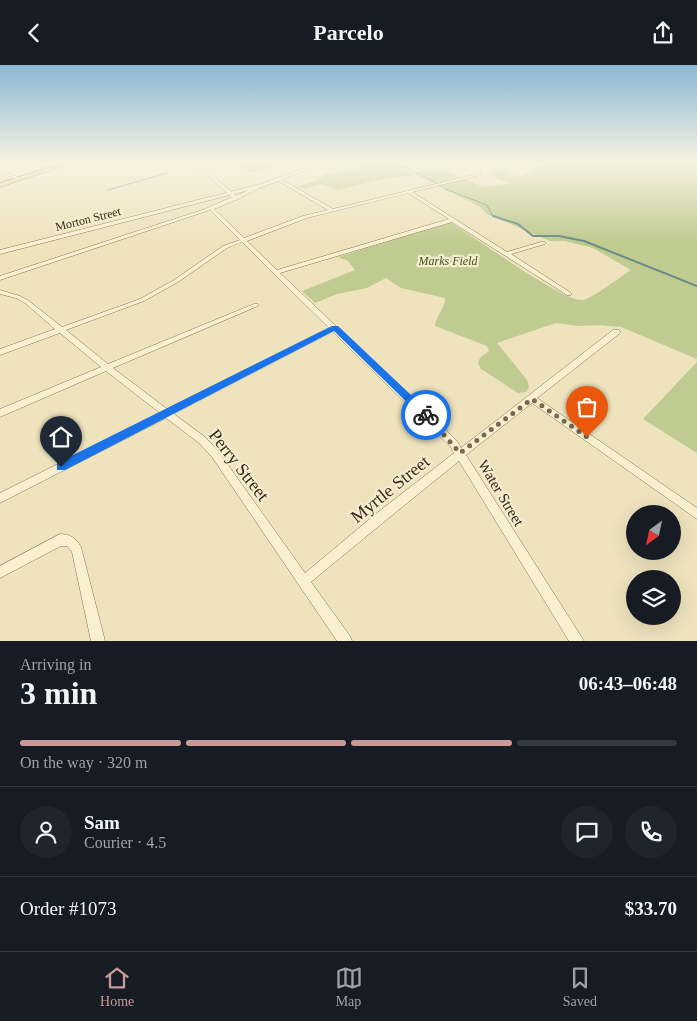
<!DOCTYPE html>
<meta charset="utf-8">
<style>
:root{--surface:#171b24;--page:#20242c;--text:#f1f3f6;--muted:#9ea1a6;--line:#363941;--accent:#c79a98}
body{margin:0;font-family:"Times New Roman",serif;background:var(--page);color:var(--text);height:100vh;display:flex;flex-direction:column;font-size:19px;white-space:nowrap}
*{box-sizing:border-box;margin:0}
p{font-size:16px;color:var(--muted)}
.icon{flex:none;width:28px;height:28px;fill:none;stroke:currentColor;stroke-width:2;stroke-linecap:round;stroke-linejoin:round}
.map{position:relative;height:576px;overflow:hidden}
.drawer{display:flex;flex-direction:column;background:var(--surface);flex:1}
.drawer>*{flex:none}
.needle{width:32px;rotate:213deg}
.controls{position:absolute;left:626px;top:440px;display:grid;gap:10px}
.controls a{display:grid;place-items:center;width:55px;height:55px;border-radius:50%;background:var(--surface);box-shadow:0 5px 20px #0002;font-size:25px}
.pin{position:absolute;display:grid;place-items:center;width:42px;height:42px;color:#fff;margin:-51px -21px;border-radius:50% 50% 50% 0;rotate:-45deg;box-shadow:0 0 5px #0007}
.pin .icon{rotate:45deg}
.courier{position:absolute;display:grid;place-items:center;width:50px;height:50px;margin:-25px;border:4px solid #1a73e8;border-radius:50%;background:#fff;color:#222;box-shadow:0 1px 6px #0007}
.summary em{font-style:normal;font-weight:600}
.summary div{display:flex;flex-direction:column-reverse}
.summary{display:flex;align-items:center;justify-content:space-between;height:85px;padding:0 20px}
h1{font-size:32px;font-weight:600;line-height:38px}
.bar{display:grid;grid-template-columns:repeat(4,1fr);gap:8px 5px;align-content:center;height:60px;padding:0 20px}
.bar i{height:6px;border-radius:4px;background:var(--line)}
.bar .current{background:var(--accent)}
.bar p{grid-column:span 4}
.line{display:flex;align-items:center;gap:12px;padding:0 20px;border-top:1px solid var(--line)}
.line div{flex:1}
.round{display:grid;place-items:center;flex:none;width:52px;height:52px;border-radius:26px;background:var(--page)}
header{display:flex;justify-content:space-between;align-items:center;height:65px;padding:0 20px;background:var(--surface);font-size:22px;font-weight:600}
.tabs{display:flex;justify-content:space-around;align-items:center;height:70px;border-top:1px solid var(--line);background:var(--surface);font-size:14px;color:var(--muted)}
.tabs a{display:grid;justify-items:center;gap:2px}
.tabs .current{color:var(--accent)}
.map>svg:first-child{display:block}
.green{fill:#c0cb91}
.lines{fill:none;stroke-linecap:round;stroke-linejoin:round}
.stream-far1{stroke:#698c86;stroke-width:1}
.stream{stroke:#698c86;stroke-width:2}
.minor-casing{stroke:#857356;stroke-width:1}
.tertiary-casing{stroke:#857356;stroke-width:1}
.primary-casing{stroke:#53402b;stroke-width:1}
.minor{fill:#f9f0d0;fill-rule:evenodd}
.tertiary{fill:#f9f0d0;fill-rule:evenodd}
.primary{fill:#f2dc93;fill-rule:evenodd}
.route{fill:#1a73e8}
.done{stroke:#756a54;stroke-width:5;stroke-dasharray:0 9}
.labels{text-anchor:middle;stroke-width:4.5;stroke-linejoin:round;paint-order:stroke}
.far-street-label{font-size:12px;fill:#34291b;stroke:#f5eccd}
.far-park-label{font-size:12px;font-style:italic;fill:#425122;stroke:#f5eccd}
.street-label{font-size:15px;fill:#34291b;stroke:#f5eccd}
.near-street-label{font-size:18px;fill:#34291b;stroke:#f5eccd}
</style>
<header><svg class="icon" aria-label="back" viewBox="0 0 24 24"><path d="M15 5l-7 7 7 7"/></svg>Parcelo<svg class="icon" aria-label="share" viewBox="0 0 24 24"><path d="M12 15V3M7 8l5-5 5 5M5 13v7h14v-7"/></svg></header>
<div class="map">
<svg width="697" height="576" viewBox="0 0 697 576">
<rect width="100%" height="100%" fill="#eee3bd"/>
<!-- green -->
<g class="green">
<polygon points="231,97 288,97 252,108"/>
<path d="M 356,97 L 391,97 L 415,110 L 416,108 L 439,103 L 483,122 L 511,118 L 487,110 L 494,105 L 509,107 L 508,109 L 521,112 L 550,97 L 697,97 L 697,294 L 621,262 L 598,260 L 578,261 L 556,258 L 497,278 L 527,315 L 529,322 L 526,327 L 518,328 L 481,304 L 478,298 L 480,293 L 489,286 L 487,281 L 435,261 C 436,250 446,243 445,233 L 401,223 L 386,213 L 367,223 L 337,229 L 315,238 L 302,226 L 355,205 L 348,196 L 338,192 L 448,158 L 452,158 C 473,171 564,238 583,235 C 591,234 622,211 631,205 L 593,183 L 565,176 L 550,176 L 487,149 L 480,142 L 416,110 L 387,113 L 337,125 L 323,119 L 304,124 L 299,121 L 319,115 L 325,109 L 353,105 L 359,102 Z"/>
<polygon points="697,297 697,388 643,354"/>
</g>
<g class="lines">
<!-- stream-far1 -->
<g class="stream-far1">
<polyline points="395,97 435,117"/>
<polyline points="213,99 226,97"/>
<polyline points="445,124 487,140 492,150 497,152"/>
<polyline points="108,125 167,108"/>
</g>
<!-- stream -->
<polyline class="stream" points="493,151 518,159 533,171 559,171 584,176 697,221"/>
<!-- minor casing -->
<g class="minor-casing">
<g id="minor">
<polygon points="13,97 18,97 0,103 0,101"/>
<path d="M 193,97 L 197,97 L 236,131 L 262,119 L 265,120 L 238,134 L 214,144 L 244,173 L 303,151 L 328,145 L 277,115 L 277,113 L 279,113 L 333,144 L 481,108 L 481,110 L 412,127 L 507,187 L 541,177 L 545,177 L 545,179 L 511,189 L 571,228 L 571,230 L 567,230 L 452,157 L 280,208 L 457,376 L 461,383 L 613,265 L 619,265 L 620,267 L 619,269 L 537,333 L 697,443 L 697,454 L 532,338 L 466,390 L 584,576 L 569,576 L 459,396 L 385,456 L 311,517 L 350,571 L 352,576 L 337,576 L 212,392 L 199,378 L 166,353 L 0,438 L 0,428 L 160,348 L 106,306 L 0,352 L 0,344 L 101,302 L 60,268 L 0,290 L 0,284 L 55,264 L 25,238 L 16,233 L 0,229 L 0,225 L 20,231 L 29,236 L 62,262 L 140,234 L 174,215 L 223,181 L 240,175 L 210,145 L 0,215 L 0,211 L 205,144 L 232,132 ZM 408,128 L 449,154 L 277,205 L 247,176 L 307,153 ZM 242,177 L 329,263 L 167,344 L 113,303 L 258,241 L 259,240 L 258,239 L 254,239 L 108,299 L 66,265 L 144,236 L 178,217 L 227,183 ZM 333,267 L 451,382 L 454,388 L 377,448 L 305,508 L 218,386 L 205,372 L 174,349 Z"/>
<polygon points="0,106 21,113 22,114 19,115 0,108"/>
<path d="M 60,469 C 70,469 76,473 81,482 L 105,576 L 91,576 L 72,487 L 67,481 L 61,481 L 0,513 L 0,501 Z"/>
</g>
</g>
<!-- tertiary casing -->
<g class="tertiary-casing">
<polygon id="tertiary" points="321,97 326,97 265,121 0,189 0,185 261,119"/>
</g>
<!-- primary casing -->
<g class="primary-casing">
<polygon id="primary" points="67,97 75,97 0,122 0,118"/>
</g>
<!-- minor -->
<use href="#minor" class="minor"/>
<!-- tertiary -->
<use href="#tertiary" class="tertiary"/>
<!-- primary -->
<use href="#primary" class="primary"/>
</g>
<!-- sky -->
<linearGradient id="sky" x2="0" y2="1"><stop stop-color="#8bb8d5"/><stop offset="0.55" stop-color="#f7f2e1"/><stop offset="1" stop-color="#f7f2e1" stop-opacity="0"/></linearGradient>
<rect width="697" height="177" fill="url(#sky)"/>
<!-- route -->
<polygon class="route" points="332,261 338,261 429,347 429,353 423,353 334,266 65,405 57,405 57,398"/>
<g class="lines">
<!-- done -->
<polyline class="done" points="426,350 460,388 532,334 587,372"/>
</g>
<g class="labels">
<!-- far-street labels -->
<g class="far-street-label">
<text transform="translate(88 154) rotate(-14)" y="4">Morton Street</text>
</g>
<!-- far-park labels -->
<g class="far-park-label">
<text x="448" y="200">Marks Field</text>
</g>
<!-- street labels -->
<g class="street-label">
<text transform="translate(501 428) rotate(59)" y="5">Water Street</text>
</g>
<!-- near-street labels -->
<g class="near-street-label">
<text transform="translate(239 400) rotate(52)" y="6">Perry Street</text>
<text transform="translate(390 424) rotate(-39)" y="6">Myrtle Street</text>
</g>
</g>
</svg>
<div class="controls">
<a><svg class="needle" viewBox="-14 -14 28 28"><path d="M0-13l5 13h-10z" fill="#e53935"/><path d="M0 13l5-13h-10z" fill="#9ea1a6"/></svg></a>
<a><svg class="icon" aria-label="layers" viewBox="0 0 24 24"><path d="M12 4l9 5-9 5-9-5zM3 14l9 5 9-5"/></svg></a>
</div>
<div class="pin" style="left:587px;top:372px;background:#ea580c"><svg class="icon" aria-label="bag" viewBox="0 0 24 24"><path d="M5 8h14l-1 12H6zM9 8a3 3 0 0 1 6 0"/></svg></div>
<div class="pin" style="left:61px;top:402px;background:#1f2937"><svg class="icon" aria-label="home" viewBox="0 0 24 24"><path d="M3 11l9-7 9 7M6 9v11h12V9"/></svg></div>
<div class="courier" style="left:426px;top:350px"><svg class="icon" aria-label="bike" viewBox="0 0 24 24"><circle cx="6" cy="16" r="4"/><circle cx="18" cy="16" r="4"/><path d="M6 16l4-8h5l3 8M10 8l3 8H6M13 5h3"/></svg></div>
</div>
<section class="drawer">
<div class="summary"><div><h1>3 min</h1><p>Arriving in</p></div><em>06:43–06:48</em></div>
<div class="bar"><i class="current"></i><i class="current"></i><i class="current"></i><i></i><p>On the way · 320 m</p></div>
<div class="line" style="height:90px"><a class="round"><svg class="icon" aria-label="person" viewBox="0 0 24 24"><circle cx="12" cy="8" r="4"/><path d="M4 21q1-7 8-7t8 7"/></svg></a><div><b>Sam</b><p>Courier · 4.5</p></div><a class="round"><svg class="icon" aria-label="chat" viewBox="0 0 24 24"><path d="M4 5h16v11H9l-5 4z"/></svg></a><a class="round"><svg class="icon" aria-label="phone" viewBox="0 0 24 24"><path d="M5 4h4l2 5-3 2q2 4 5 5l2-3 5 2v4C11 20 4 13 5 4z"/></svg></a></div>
<div class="line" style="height:65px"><div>Order #1073</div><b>$33.70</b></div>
</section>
<nav class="tabs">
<a class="current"><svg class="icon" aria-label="home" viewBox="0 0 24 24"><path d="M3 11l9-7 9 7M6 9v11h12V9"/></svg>Home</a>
<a><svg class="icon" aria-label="map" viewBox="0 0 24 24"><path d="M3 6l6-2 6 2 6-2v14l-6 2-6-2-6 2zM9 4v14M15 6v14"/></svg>Map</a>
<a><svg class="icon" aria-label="saved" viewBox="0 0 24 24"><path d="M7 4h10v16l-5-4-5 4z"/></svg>Saved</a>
</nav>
